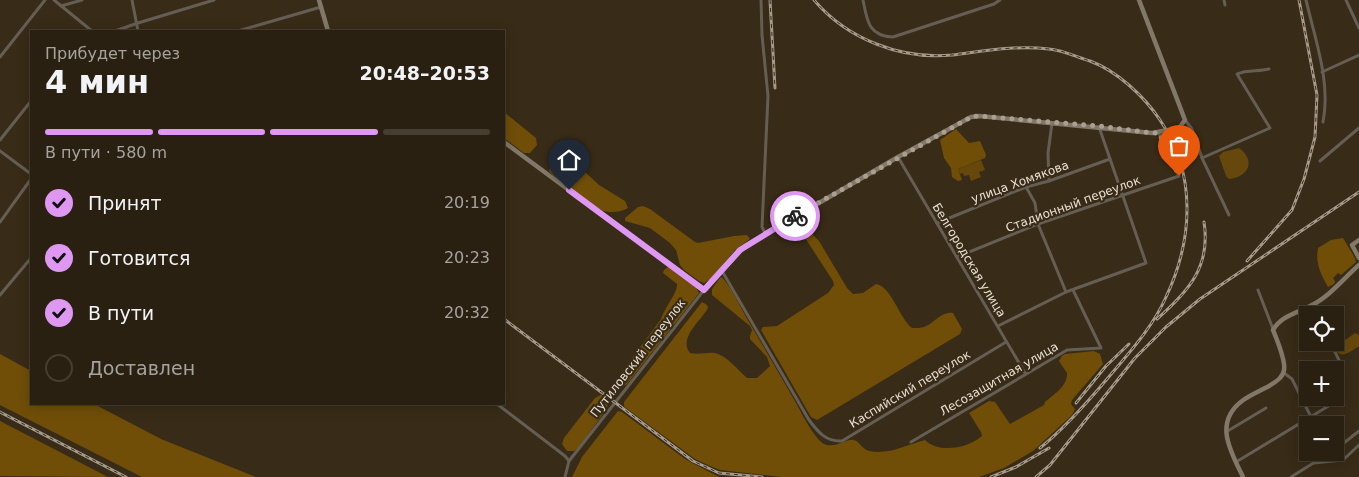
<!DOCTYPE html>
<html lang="ru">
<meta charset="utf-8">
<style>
:root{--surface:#2a2011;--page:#362d1f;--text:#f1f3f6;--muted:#a5a39f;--line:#463e31;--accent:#de98f2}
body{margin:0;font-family:"DejaVu Sans",sans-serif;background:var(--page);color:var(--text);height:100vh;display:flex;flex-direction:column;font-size:19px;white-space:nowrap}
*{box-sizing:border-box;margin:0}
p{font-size:16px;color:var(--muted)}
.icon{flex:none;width:28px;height:28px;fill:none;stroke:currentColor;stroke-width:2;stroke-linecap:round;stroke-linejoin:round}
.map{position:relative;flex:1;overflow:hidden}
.sheet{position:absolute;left:30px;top:30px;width:475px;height:375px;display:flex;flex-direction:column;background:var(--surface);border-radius:0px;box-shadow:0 2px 12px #0003,0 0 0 1px var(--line)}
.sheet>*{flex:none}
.controls{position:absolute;left:1299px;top:306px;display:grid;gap:10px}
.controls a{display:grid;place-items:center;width:45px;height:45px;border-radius:0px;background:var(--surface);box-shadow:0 2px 12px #0003,0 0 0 1px var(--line);font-size:25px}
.pin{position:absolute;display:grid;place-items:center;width:42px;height:42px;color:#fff;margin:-51px -21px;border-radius:50% 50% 50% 0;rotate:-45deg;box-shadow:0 0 5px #0007}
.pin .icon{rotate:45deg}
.courier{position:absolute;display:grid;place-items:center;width:50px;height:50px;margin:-25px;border:4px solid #de98f2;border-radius:50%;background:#fff;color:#222;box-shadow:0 1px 6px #0007}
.headline em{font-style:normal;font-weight:600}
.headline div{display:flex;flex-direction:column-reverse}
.headline{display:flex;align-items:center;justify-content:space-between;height:85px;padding:0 15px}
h1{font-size:32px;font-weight:600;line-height:38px}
.bar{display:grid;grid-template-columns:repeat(4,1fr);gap:8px 5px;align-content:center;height:60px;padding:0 15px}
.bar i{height:6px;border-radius:4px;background:var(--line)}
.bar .current{background:var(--accent)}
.bar p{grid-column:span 4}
ol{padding:0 15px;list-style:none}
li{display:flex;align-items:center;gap:15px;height:55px}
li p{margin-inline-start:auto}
li .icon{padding:5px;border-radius:50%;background:var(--accent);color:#111;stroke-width:4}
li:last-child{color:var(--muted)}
li i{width:28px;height:28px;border:2px solid var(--line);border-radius:50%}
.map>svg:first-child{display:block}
.green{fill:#67480c}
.forest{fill:#704e08}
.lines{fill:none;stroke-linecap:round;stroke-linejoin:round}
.street{stroke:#645e54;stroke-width:3}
.secondary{stroke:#827869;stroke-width:4.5}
.rail-casing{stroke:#a59a8b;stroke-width:3}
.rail{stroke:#382b17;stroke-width:1;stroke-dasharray:4;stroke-linecap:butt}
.done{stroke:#aaa091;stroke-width:5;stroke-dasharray:0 9}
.route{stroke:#de98f2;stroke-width:6}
.labels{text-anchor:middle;stroke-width:4.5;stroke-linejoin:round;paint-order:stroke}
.street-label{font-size:12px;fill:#e8dfd3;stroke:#382b17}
</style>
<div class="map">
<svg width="1359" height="477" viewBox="0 0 1359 477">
<rect width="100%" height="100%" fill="#382b17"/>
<!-- green -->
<g class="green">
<path d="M 1239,148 C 1256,160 1249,177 1229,179 L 1226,176 L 1219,156 L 1223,152 Z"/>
<polygon points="981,160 985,170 979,172 981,177 971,181 969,175 964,176 963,173 960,174 958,169"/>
<path d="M 1355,333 L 1359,335 L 1359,346 C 1350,352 1339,361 1335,347 Z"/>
</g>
<!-- forest -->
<g class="forest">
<polygon points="504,112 536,138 537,145 530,153 524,153 504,138"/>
<polygon points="956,129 969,143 980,141 986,155 985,158 958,169 962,180 958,181 952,177 951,168 944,158 940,140"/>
<path d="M 556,155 L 585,172 L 599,185 L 625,201 L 628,208 C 622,212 611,213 604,211 C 596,208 554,178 549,171 L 553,158 Z"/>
<polygon points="643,206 650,209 695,242 698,243 734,236 747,235 750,239 735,250 712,278 704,283 699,281 684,270 680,265 676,250 670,243 650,228 625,221 625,218 638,207"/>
<path d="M 801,223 L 819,241 L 847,288 L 853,294 L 863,293 L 876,284 C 892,287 899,318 912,328 C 916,328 921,328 924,327 C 935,323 941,311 953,313 L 962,329 L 960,334 L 817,420 L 811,417 L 761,330 L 763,327 L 777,326 L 828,293 L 834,285 L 833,281 L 798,227 L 799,224 Z"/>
<path d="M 1343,238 L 1355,258 L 1356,262 L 1341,275 L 1338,273 L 1333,278 L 1335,281 L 1334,284 L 1328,287 C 1321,274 1315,264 1318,248 L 1331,240 Z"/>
<path d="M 668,267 L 695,285 L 699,293 L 627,384 L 623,387 L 618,384 L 618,377 L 661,319 C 664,309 678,292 677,284 L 663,273 L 664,270 Z"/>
<path d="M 722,277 C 732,289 739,304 746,317 C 763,345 779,374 796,403 C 802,414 814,438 824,444 C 835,449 847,438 854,440 C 859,441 862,449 869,451 C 889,455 906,445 925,440 C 939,454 968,448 982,436 L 981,432 L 969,413 L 989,401 L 995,402 L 1010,424 L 1044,405 L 1045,402 C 1053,395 1068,386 1067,373 L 1059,361 L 1062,356 L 1065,354 L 1094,351 L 1100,354 L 1103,364 L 1072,400 L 1071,404 L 1075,409 L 1072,415 L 1033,451 L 1004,468 L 979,477 L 782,477 L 720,470 L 710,466 L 695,459 L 626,408 L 624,406 L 624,402 L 702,302 L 707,305 L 708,308 C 701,321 678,338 690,353 C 699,355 708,352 715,353 C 727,356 738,370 747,378 L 757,378 L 770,366 L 767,357 L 750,339 L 750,336 L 752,330 L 750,326 L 712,295 L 712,289 L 720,278 Z"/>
<polygon points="0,354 31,371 31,404 94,404 161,439 256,477 142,477 0,405"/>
<polygon points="601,395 609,400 606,410 578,448 574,451 567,451 562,444 564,438 595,398"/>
<polygon points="618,411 622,412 685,459 719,477 572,477 582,457"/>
<polygon points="0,421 108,477 0,476"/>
</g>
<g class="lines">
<!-- street -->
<g class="street">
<polyline points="54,0 92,31"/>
<polyline points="132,0 138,31"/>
<polyline points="761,0 762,35 768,96 762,227 765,233"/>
<path d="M 863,0 C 867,20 868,36 893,37 L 994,4 L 1000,0"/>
<polyline points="1224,0 1225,5"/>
<path d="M 1306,0 C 1315,39 1331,82 1323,122"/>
<polyline points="1346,0 1359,28"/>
<polyline points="61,6 82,0"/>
<polyline points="115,31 138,23 214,0"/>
<polyline points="238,31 321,7"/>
<polyline points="0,57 45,0"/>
<polyline points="1322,72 1359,55"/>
<polyline points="1185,120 1192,129 1202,158 1229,215"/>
<polyline points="0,140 31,101"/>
<polyline points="0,151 31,174"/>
<polyline points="898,157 1025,373"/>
<path d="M 1202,158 L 1270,128 L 1237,74 C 1248,69 1258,72 1269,69"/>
<polyline points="1320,161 1359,128"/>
<polyline points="1049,181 1048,153 1052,123"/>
<polyline points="1026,187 1035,203 1038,224 1066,292"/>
<polyline points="0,222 31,179"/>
<polyline points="937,223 1026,187 1049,181 1110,159"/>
<polyline points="957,257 1038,224 1179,176 1159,133"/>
<path d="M 722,271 L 809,420 C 818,432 826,442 842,441 L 1006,342"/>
<polyline points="1258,290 1273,329"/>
<polyline points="0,295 31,258"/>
<polyline points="1312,306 1315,315"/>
<polyline points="998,326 1066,292 1146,263 1099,127"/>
<polyline points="1330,342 1339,360 1343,374"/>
<polyline points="1284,373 1292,379 1311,417"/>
<polyline points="497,404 565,456 569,461 565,477"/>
<polyline points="1226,432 1266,408"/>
<polyline points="911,442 1067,350 1101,348 1073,290"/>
<polyline points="1335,450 1359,431"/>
<polyline points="569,461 704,290"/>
<polyline points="1236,462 1340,399"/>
<polyline points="1314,463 1343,460 1359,445"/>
<polyline points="1291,477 1331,452"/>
</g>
<!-- secondary -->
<g class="secondary">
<polyline points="319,0 328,31"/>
<polyline points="504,142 704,290 745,246 898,157 971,117 979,116 1152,133 1179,128 1185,120 1139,0"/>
<polyline points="1359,240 1352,245 1359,258"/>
<path d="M 1243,477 C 1231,452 1213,423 1242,401 C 1250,395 1260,391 1269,386 C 1275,382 1283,378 1284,370 C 1286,361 1277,340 1273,330 C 1282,315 1298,313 1312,305 C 1330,296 1344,278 1359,265"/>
</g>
<!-- rail casing -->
<g class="rail-casing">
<g id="rail">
<polyline points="770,0 775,88"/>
<path d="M 814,0 C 847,39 901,60 952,55 C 985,51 1016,45 1049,49 C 1062,50 1077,57 1090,61 C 1117,71 1144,96 1160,120 C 1197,174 1193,240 1166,297 C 1153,327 1128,354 1107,379 C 1086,404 1065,428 1040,448"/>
<polyline points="1247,261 1292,210 1304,179 1315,137 1317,95 1299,0"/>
<polyline points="504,319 693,461 719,473 762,477"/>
<path d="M 1157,319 C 1189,291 1211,266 1204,222"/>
<polyline points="1076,403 1106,366 1129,344"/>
<polyline points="0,412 126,477"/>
<polyline points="991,477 1016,467 1049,448"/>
<polyline points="1036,477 1050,465 1135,358 1166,327 1200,299 1359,192"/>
</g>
</g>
<!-- rail -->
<use href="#rail" class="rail"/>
</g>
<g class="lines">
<!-- done -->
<polyline class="done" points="795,216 971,117 979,116 1099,126 1152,133 1159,133 1179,176"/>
<!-- route -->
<polyline class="route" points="569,190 704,290 740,250 795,216"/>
</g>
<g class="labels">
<!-- street labels -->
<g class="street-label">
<text transform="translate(1020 182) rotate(-20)" y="4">улица Хомякова</text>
<text transform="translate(1073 204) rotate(-20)" y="4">Стадионный переулок</text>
<text transform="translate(969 260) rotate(59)" y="4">Белгородская улица</text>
<text transform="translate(638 358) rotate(-52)" y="4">Путиловский переулок</text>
<text transform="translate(999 379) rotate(-30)" y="4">Лесозащитная улица</text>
<text transform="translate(910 389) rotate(-31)" y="4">Каспийский переулок</text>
</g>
</g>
</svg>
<div class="controls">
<a><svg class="icon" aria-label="locate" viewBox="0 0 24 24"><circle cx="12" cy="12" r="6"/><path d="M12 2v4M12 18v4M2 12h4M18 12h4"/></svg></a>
<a>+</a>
<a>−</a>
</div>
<div class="pin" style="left:1179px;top:176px;background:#ea580c"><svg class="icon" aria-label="bag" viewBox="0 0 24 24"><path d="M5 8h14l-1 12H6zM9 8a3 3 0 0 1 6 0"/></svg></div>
<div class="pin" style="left:569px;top:190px;background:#1f2937"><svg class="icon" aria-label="home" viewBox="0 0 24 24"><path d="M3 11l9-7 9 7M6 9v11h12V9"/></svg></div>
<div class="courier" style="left:795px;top:216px"><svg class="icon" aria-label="bike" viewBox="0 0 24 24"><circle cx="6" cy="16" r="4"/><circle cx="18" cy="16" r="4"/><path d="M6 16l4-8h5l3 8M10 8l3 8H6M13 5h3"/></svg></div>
<section class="sheet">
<div class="headline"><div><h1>4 мин</h1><p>Прибудет через</p></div><em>20:48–20:53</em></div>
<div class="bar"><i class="current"></i><i class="current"></i><i class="current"></i><i></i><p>В пути · 580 m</p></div>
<ol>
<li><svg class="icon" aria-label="check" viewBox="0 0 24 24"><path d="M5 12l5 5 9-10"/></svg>Принят<p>20:19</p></li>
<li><svg class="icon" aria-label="check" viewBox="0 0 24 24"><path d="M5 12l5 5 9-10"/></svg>Готовится<p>20:23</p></li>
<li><svg class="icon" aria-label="check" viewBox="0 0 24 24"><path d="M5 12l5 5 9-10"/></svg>В пути<p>20:32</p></li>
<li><i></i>Доставлен</li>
</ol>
</section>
</div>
